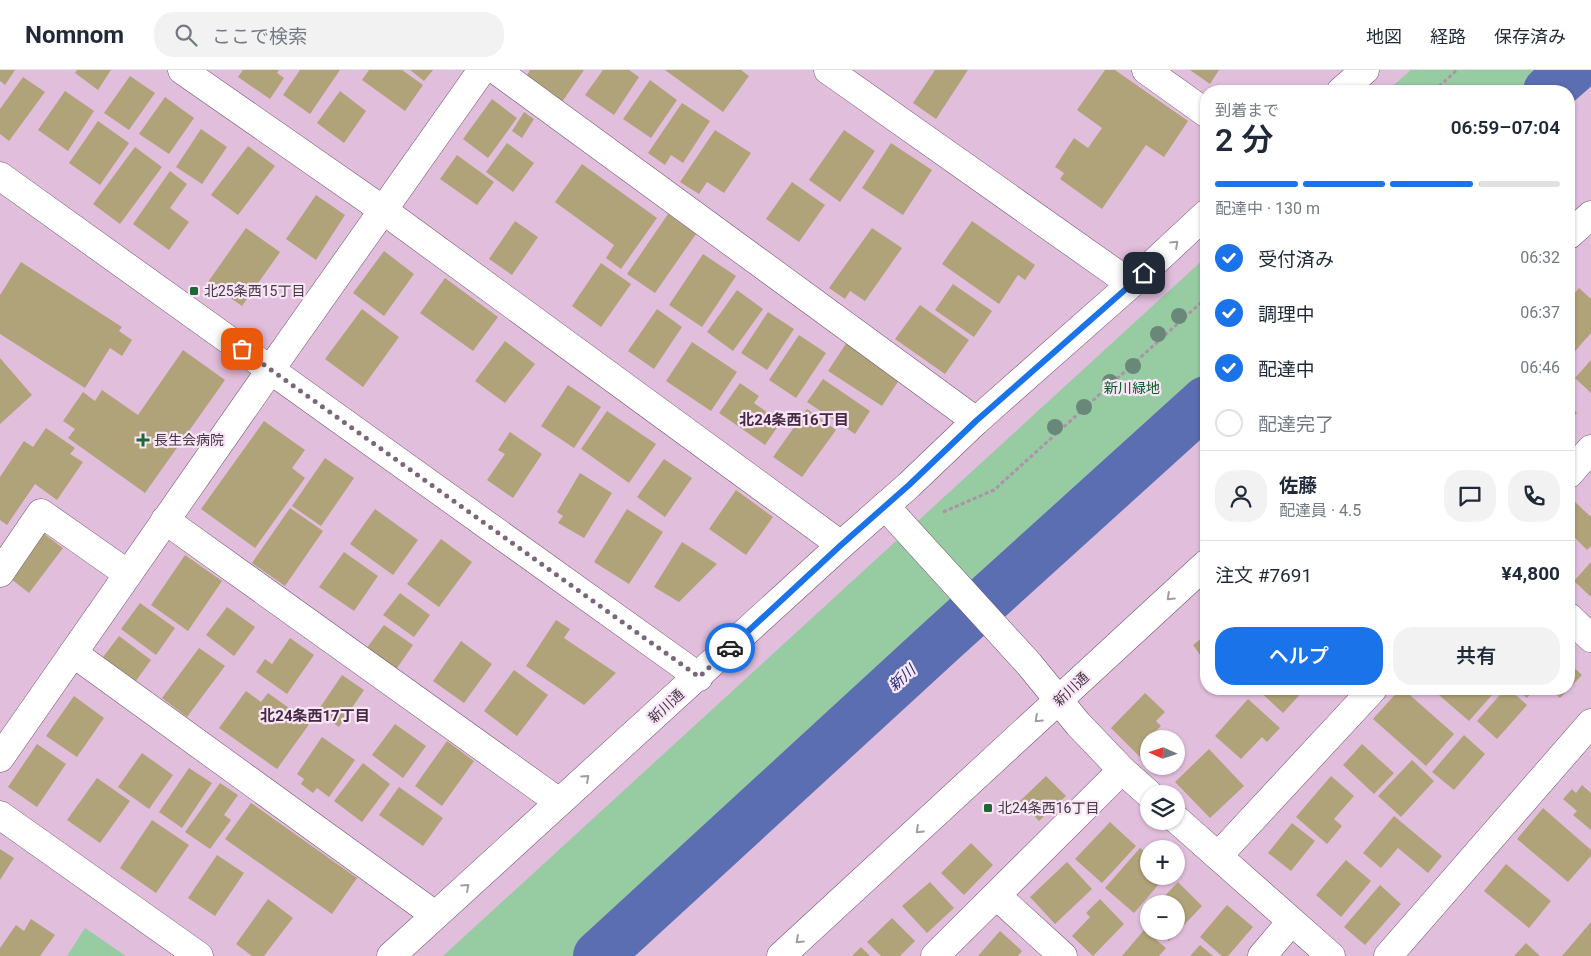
<!DOCTYPE html>
<html lang="ja">
<meta charset="utf-8">
<style>
:root{--surface:#fff;--page:#f2f2f3;--text:#1f2937;--muted:#747a83;--line:#e0e1e3;--accent:#1a73e8}
body{margin:0;font-family:Roboto,"Noto Sans JP",sans-serif;background:var(--page);color:var(--text);height:100vh;display:flex;flex-direction:column;font-size:19px;white-space:nowrap}
*{box-sizing:border-box;margin:0}
p{font-size:16px;color:var(--muted)}
.icon{flex:none;width:28px;height:28px;fill:none;stroke:currentColor;stroke-width:2;stroke-linecap:round;stroke-linejoin:round}
.map{position:relative;flex:1;overflow:hidden}
.panel{position:absolute;left:1200px;top:15px;width:375px;height:610px;display:flex;flex-direction:column;background:var(--surface);border-radius:20px;box-shadow:0 1px 4px #0004}
.panel>*{flex:none}
.needle{width:32px;rotate:273deg}
.controls{position:absolute;left:1140px;top:660px;display:grid;gap:10px}
.controls a{display:grid;place-items:center;width:45px;height:45px;border-radius:50%;background:var(--surface);box-shadow:0 1px 4px #0004;font-size:25px}
.pin{position:absolute;display:grid;place-items:center;width:42px;height:42px;color:#fff;margin:-21px;border-radius:10px;box-shadow:0 2px 8px #0006}
.courier{position:absolute;display:grid;place-items:center;width:50px;height:50px;margin:-25px;border:4px solid #1a73e8;border-radius:50%;background:#fff;color:#222;box-shadow:0 1px 6px #0007}
.overview em{font-style:normal;font-weight:600}
.overview div{display:flex;flex-direction:column-reverse}
.overview{display:flex;align-items:center;justify-content:space-between;height:85px;padding:0 15px}
h1{font-size:32px;font-weight:600;line-height:38px}
.bar{display:grid;grid-template-columns:repeat(4,1fr);gap:8px 5px;align-content:center;height:60px;padding:0 15px}
.bar i{height:6px;border-radius:4px;background:var(--line)}
.bar .current{background:var(--accent)}
.bar p{grid-column:span 4}
.line{display:flex;align-items:center;gap:12px;padding:0 15px;border-top:1px solid var(--line)}
.line div{flex:1}
.round{display:grid;place-items:center;flex:none;width:52px;height:52px;border-radius:20px;background:var(--page)}
ol{padding:0 15px;list-style:none}
li{display:flex;align-items:center;gap:15px;height:55px}
li p{margin-inline-start:auto}
li .icon{padding:5px;border-radius:50%;background:var(--accent);color:#fff;stroke-width:4}
li:last-child{color:var(--muted)}
li i{width:28px;height:28px;border:2px solid var(--line);border-radius:50%}
.action{display:flex;gap:10px;margin-top:auto;padding:10px 15px}
.action a{flex:1;height:58px;border-radius:20px;background:var(--accent);color:#fff;font-size:20px;font-weight:600;line-height:58px;text-align:center}
.action a+a{background:var(--page);color:var(--text)}
header{display:flex;align-items:center;gap:30px;box-sizing:border-box;height:70px;padding:0 25px;background:var(--surface);border-bottom:1px solid var(--line)}
header strong{font-size:24px}
nav{display:flex;gap:28px;margin-inline-start:auto;font-size:18px}
.search{width:350px;height:45px;background:var(--page);display:flex;align-items:center;gap:12px;box-sizing:border-box;padding:0 18px;border-radius:20px;color:var(--muted);font-size:19px}
.map>svg:first-child{display:block}
.green{fill:#97cca2}
.lines{fill:none;stroke-linecap:round;stroke-linejoin:round}
.river{stroke:#5b6eb1;stroke-width:50}
.building{fill:#b1a379}
.minor-casing{stroke:#72536e;stroke-width:29}
.tertiary-casing{stroke:#72536e;stroke-width:29}
.path{stroke:#ae91aa;stroke-width:3;stroke-dasharray:4 2.5;stroke-linecap:butt}
.minor{stroke:#fff;stroke-width:28}
.tertiary{stroke:#fff;stroke-width:28}
.tree{fill:#69887a}
.oneway{stroke:#a29ba1}
.done{stroke:#7c6679;stroke-width:5;stroke-dasharray:0 9}
.route{stroke:#1a73e8;stroke-width:6}
.poi-dot{fill:#1d6836;stroke:#f8e5f5;stroke-width:2}
.labels{text-anchor:middle;stroke-width:4.5;stroke-linejoin:round;paint-order:stroke}
.poi-label{font-size:14px;fill:#453743;stroke:#f8e5f5;text-anchor:start}
.park-label{font-size:14px;fill:#065b29;stroke:#f8e5f5}
.street-label{font-size:14px;fill:#453743;stroke:#f8e5f5}
.neighbourhood-label{font-size:15px;font-weight:bold;fill:#462a43;stroke:#f8e5f5}
.water-label{font-size:15px;font-style:italic;fill:#212e7f;stroke:#f8e5f5}
</style>
<header>
<strong>Nomnom</strong>
<div class="search"><svg class="icon" aria-label="search" viewBox="0 0 24 24"><circle cx="10" cy="10" r="6"/><path d="M15 15l6 6"/></svg>ここで検索</div>
<nav><a>地図</a><a>経路</a><a>保存済み</a></nav>
</header>
<div class="map">
<svg width="1591" height="886" viewBox="0 0 1591 886">
<rect width="100%" height="100%" fill="#e2bedd"/>
<!-- green -->
<g class="green">
<polygon points="1411,0 1547,0 1524,21 1387,21"/>
<polygon points="1206,187 1206,314 578,886 443,886"/>
<polygon points="85,858 126,886 67,886"/>
</g>
<g class="lines">
<!-- river -->
<g class="river">
<polyline points="1548,21 1572,0"/>
<polyline points="598,886 942,570 1206,331"/>
</g>
</g>
<!-- building -->
<g class="building">
<polygon points="0,0 15,0 5,15 0,11"/>
<polygon points="77,0 111,0 98,20 75,3"/>
<polygon points="243,0 279,0 277,3 284,8 270,29 238,7"/>
<polygon points="300,0 340,0 310,44 283,25"/>
<polygon points="369,0 402,0 423,15 405,41 362,10"/>
<polygon points="410,0 433,0 424,11"/>
<polygon points="530,0 584,0 562,32 526,7"/>
<polygon points="603,0 629,0 639,7 614,45 585,25"/>
<polygon points="665,0 741,0 749,6 723,42"/>
<polygon points="935,0 968,0 936,49 913,33"/>
<polygon points="1105,0 1115,0 1188,51 1164,87 1146,75 1102,139 1060,109 1064,103 1055,97 1074,68 1088,78 1102,58 1077,40"/>
<polygon points="1190,0 1219,0 1210,14"/>
<polygon points="130,6 155,23 129,60 104,43"/>
<polygon points="23,7 45,22 9,71 0,64 0,39"/>
<polygon points="650,10 677,30 651,68 623,49"/>
<polygon points="65,21 94,41 68,81 38,60"/>
<polygon points="340,21 366,41 344,73 317,53"/>
<polygon points="165,27 194,48 169,84 139,64"/>
<polygon points="492,29 517,48 488,88 463,69"/>
<polygon points="682,33 710,51 683,93 671,85 665,95 648,83"/>
<polygon points="524,42 534,49 522,68 512,61"/>
<polygon points="98,51 129,73 100,115 69,93"/>
<polygon points="201,59 227,77 202,114 176,97"/>
<polygon points="715,60 751,83 724,123 707,112 699,124 680,112"/>
<polygon points="844,60 875,81 840,132 809,110"/>
<polygon points="507,73 534,93 513,122 486,102"/>
<polygon points="891,73 932,100 903,145 862,118"/>
<polygon points="248,76 275,96 238,145 211,125"/>
<polygon points="135,77 162,97 120,154 93,134"/>
<polygon points="457,85 494,112 477,135 440,109"/>
<polygon points="582,94 657,148 621,199 606,188 614,175 555,132"/>
<polygon points="170,101 187,114 170,138 189,152 169,180 133,154"/>
<polygon points="792,112 825,135 799,172 766,149"/>
<polygon points="316,125 345,145 316,190 286,169"/>
<polygon points="668,144 696,164 655,223 627,204"/>
<polygon points="515,151 538,167 512,205 489,189"/>
<polygon points="972,151 1035,195 1025,210 1018,205 999,234 942,194"/>
<polygon points="246,158 280,182 242,236 208,212"/>
<polygon points="872,158 902,178 865,231 850,221 845,229 829,218"/>
<polygon points="384,181 414,204 384,246 353,223"/>
<polygon points="703,184 736,206 702,257 669,235"/>
<polygon points="21,192 122,257 119,261 132,270 122,286 110,278 85,318 0,264 0,225"/>
<polygon points="601,193 631,214 601,257 572,236"/>
<polygon points="445,208 498,247 473,281 420,243"/>
<polygon points="953,214 992,241 974,267 935,240"/>
<polygon points="1579,218 1591,229 1591,263 1569,288 1569,230"/>
<polygon points="737,220 763,239 733,281 707,262"/>
<polygon points="920,235 969,270 945,304 895,269"/>
<polygon points="362,239 399,267 363,317 325,289"/>
<polygon points="657,239 682,257 654,299 628,281"/>
<polygon points="768,242 794,259 767,300 741,283"/>
<polygon points="799,265 826,283 796,328 769,310"/>
<polygon points="505,271 535,294 505,333 475,311"/>
<polygon points="692,272 737,302 711,341 666,311"/>
<polygon points="847,272 901,307 882,336 828,301"/>
<polygon points="183,280 225,310 145,423 68,368 75,359 63,351 83,322 95,331 102,320 138,345"/>
<polygon points="0,288 32,325 0,354"/>
<polygon points="1591,290 1591,323 1575,308"/>
<polygon points="823,309 870,341 855,364 807,332"/>
<polygon points="740,313 759,326 754,333 781,352 765,375 719,343"/>
<polygon points="568,315 601,337 574,378 541,356"/>
<polygon points="1569,335 1577,343 1569,351"/>
<polygon points="807,339 836,360 802,407 773,387"/>
<polygon points="607,341 656,374 629,413 581,379"/>
<polygon points="264,351 305,380 292,398 305,408 255,478 201,439"/>
<polygon points="46,358 75,378 70,384 83,392 57,430 35,414 7,455 0,450 0,407 24,371 33,377"/>
<polygon points="510,362 542,384 513,428 487,410 505,384 498,380"/>
<polygon points="325,388 354,408 321,456 292,436"/>
<polygon points="664,389 692,408 665,447 637,427"/>
<polygon points="580,403 612,423 584,468 558,453 563,446 557,442"/>
<polygon points="736,420 773,447 746,485 709,459"/>
<polygon points="1575,432 1591,447 1591,476 1587,480 1569,462 1569,438"/>
<polygon points="290,438 323,461 285,516 252,493"/>
<polygon points="375,439 418,470 393,505 350,474"/>
<polygon points="627,439 663,462 629,514 594,492"/>
<polygon points="39,460 63,478 29,523 6,505"/>
<polygon points="441,469 472,492 439,537 407,514"/>
<polygon points="682,472 717,494 679,532 654,517"/>
<polygon points="344,482 378,506 354,541 319,517"/>
<polygon points="185,485 222,511 188,561 151,535"/>
<polygon points="1591,492 1591,527 1574,511"/>
<polygon points="400,523 430,545 414,567 383,545"/>
<polygon points="140,533 175,558 156,585 121,559"/>
<polygon points="227,537 255,557 234,586 206,565"/>
<polygon points="556,550 570,559 564,568 616,603 584,635 526,596"/>
<polygon points="384,555 413,575 395,601 366,579"/>
<polygon points="1206,565 1206,593 1193,575"/>
<polygon points="119,566 151,590 133,615 100,591"/>
<polygon points="290,568 314,585 287,624 256,602 265,589 272,594"/>
<polygon points="461,571 492,594 464,633 433,611"/>
<polygon points="199,578 225,596 187,647 162,628"/>
<polygon points="1569,593 1582,605 1560,628 1550,619 1569,619"/>
<polygon points="514,600 548,625 517,666 484,641"/>
<polygon points="342,605 364,620 339,657 317,642"/>
<polygon points="1257,619 1305,619 1283,643"/>
<polygon points="1400,619 1403,619 1454,664 1426,696 1373,649"/>
<polygon points="1432,619 1484,619 1492,625 1469,651"/>
<polygon points="1505,619 1509,619 1527,635 1497,669 1477,651"/>
<polygon points="1517,619 1535,619 1527,628"/>
<polygon points="246,621 261,632 268,623 310,653 277,699 219,658"/>
<polygon points="1145,623 1165,642 1156,651 1161,656 1151,666 1154,669 1149,669 1149,688 1145,692 1111,658"/>
<polygon points="74,626 104,648 77,687 46,666"/>
<polygon points="1248,629 1280,658 1267,672 1262,667 1241,689 1215,666"/>
<polygon points="395,654 426,676 403,708 372,685"/>
<polygon points="1464,665 1485,684 1454,720 1432,702"/>
<polygon points="322,667 355,690 329,727 317,718 313,723 301,714 304,709 297,704"/>
<polygon points="447,671 474,691 442,736 415,716"/>
<polygon points="37,674 66,694 37,737 8,717"/>
<polygon points="1362,674 1394,703 1374,724 1343,695"/>
<polygon points="1209,679 1244,716 1210,748 1175,712"/>
<polygon points="142,683 173,705 149,739 118,717"/>
<polygon points="1412,690 1434,711 1401,747 1378,726"/>
<polygon points="363,693 390,714 362,752 334,731"/>
<polygon points="189,698 212,713 182,758 159,742"/>
<polygon points="1046,706 1066,726 1039,751 1020,731"/>
<polygon points="1331,706 1354,726 1334,749 1342,756 1327,774 1296,747"/>
<polygon points="97,708 130,731 100,773 67,750"/>
<polygon points="220,713 238,725 224,745 231,750 210,779 185,762"/>
<polygon points="1582,715 1591,723 1591,760 1573,745 1577,741 1563,729 1572,719 1576,723"/>
<polygon points="399,717 443,748 423,776 379,745"/>
<polygon points="251,733 357,808 332,844 225,769"/>
<polygon points="1543,738 1591,780 1591,786 1568,812 1517,769"/>
<polygon points="1394,746 1442,786 1428,803 1398,778 1381,798 1363,783"/>
<polygon points="152,750 189,775 156,823 120,798"/>
<polygon points="1110,752 1136,776 1102,813 1075,789"/>
<polygon points="1292,753 1315,771 1291,801 1268,783"/>
<polygon points="971,773 993,795 964,825 941,803"/>
<polygon points="1140,778 1149,786 1149,806 1166,806 1134,843 1105,818"/>
<polygon points="0,779 14,788 0,810"/>
<polygon points="217,785 244,803 215,846 188,828"/>
<polygon points="1346,790 1371,811 1341,847 1316,825"/>
<polygon points="1067,792 1092,819 1055,854 1030,827"/>
<polygon points="1506,794 1551,831 1529,858 1484,821"/>
<polygon points="930,812 954,838 927,863 902,836"/>
<polygon points="1178,812 1202,836 1169,871 1158,861 1176,861 1176,834 1157,834"/>
<polygon points="1380,815 1401,834 1365,875 1344,857"/>
<polygon points="268,829 293,848 264,886 252,886 236,874"/>
<polygon points="1100,829 1124,854 1093,886 1072,866 1090,847 1086,843"/>
<polygon points="1227,835 1253,857 1228,886 1222,886 1200,867"/>
<polygon points="892,848 915,871 900,886 881,886 867,872"/>
<polygon points="31,849 55,865 40,886 0,886 0,878 16,855 24,861"/>
<polygon points="1591,852 1591,886 1562,886"/>
<polygon points="1144,860 1166,878 1159,886 1122,886"/>
<polygon points="1000,861 1022,881 1018,886 978,886"/>
<polygon points="1526,873 1540,886 1514,886"/>
<polygon points="1200,875 1213,886 1190,886"/>
<polygon points="861,877 870,886 852,886"/>
</g>
<g class="lines">
<!-- minor casing -->
<g class="minor-casing">
<g id="minor">
<polyline points="182,0 383,140 841,475"/>
<polyline points="496,0 976,351"/>
<polyline points="828,0 1131,214"/>
<polyline points="1146,0 1206,43"/>
<polyline points="1569,404 1591,379"/>
<polyline points="885,436 1029,594 1078,654 1122,700 1149,724"/>
<polyline points="165,450 559,732"/>
<polyline points="0,503 41,443 128,504"/>
<polyline points="1569,547 1591,568"/>
<polyline points="73,583 435,845"/>
<polyline points="0,688 285,279 482,0"/>
<polyline points="0,745 199,886"/>
<polyline points="1176,749 1331,886"/>
<polyline points="1218,786 1373,619"/>
<polyline points="997,826 1063,886"/>
<polyline points="935,886 1122,700"/>
<polyline points="1262,886 1291,852"/>
<polyline points="1388,886 1591,653"/>
</g>
</g>
<!-- tertiary casing -->
<g class="tertiary-casing">
<g id="tertiary">
<polyline points="1341,21 1365,0"/>
<polyline points="0,106 699,607"/>
<polyline points="1569,165 1591,145"/>
<polyline points="391,886 841,475 909,415 976,351 1131,214 1206,144"/>
<polyline points="781,886 1206,494"/>
</g>
</g>
<!-- path -->
<g class="path">
<polyline points="1434,21 1457,0"/>
<polyline points="943,442 994,420 1206,228"/>
</g>
<!-- minor -->
<use href="#minor" class="minor"/>
<!-- tertiary -->
<use href="#tertiary" class="tertiary"/>
</g>
<!-- trees -->
<g class="tree">
<circle cx="1179" cy="246" r="8"/>
<circle cx="1158" cy="264" r="8"/>
<circle cx="1133" cy="296" r="8"/>
<circle cx="1110" cy="312" r="8"/>
<circle cx="1084" cy="337" r="8"/>
<circle cx="1055" cy="357" r="8"/>
</g>
<!-- one-way arrows -->
<defs><path id="oneway-chevron" d="M-2-3.5L2.5 0L-2 3.5" fill="none" stroke-width="1.6" stroke-linecap="round" stroke-linejoin="round" transform="scale(1.25)"/></defs>
<g class="oneway">
<use href="#oneway-chevron" transform="translate(1175 174) rotate(-43)"/>
<use href="#oneway-chevron" transform="translate(1170 527) rotate(137)"/>
<use href="#oneway-chevron" transform="translate(1038 649) rotate(137)"/>
<use href="#oneway-chevron" transform="translate(586 708) rotate(-42)"/>
<use href="#oneway-chevron" transform="translate(919 760) rotate(137)"/>
<use href="#oneway-chevron" transform="translate(466 817) rotate(-42)"/>
<use href="#oneway-chevron" transform="translate(799 870) rotate(137)"/>
</g>
<g class="lines">
<!-- done -->
<polyline class="done" points="242,279 699,607 730,578"/>
<!-- route -->
<polyline class="route" points="730,578 841,475 909,415 976,351 1144,203"/>
</g>
<!-- markers -->
<g class="poi-dot">
<rect x="189" y="216" width="10" height="10" rx="2.5"/>
<path d="M140.5 362.5h5v5h5v5h-5v5h-5v-5h-5v-5h5z"/>
<rect x="983" y="733" width="10" height="10" rx="2.5"/>
</g>
<g class="labels">
<!-- poi labels -->
<g class="poi-label">
<text x="204" y="226">北25条西15丁目</text>
<text x="154" y="375">長生会病院</text>
<text x="998" y="743">北24条西16丁目</text>
</g>
<!-- park labels -->
<g class="park-label">
<text x="1132" y="323">新川緑地</text>
</g>
<!-- street labels -->
<g class="street-label">
<text transform="translate(1071 619) rotate(-43)" y="5">新川通</text>
<text transform="translate(666 636) rotate(-42)" y="5">新川通</text>
</g>
<!-- neighbourhood labels -->
<g class="neighbourhood-label">
<text x="794" y="355">北24条西16丁目</text>
<text x="315" y="651">北24条西17丁目</text>
</g>
<!-- water labels -->
<g class="water-label">
<text transform="translate(902 608) rotate(-42)" y="5">新川</text>
</g>
</g>
</svg>
<div class="controls">
<a><svg class="needle" viewBox="-14 -14 28 28"><path d="M0-13l5 13h-10z" fill="#e53935"/><path d="M0 13l5-13h-10z" fill="#747a83"/></svg></a>
<a><svg class="icon" aria-label="layers" viewBox="0 0 24 24"><path d="M12 4l9 5-9 5-9-5zM3 14l9 5 9-5"/></svg></a>
<a>+</a>
<a>−</a>
</div>
<div class="pin" style="left:242px;top:279px;background:#ea580c"><svg class="icon" aria-label="bag" viewBox="0 0 24 24"><path d="M5 8h14l-1 12H6zM9 8a3 3 0 0 1 6 0"/></svg></div>
<div class="pin" style="left:1144px;top:203px;background:#1f2937"><svg class="icon" aria-label="home" viewBox="0 0 24 24"><path d="M3 11l9-7 9 7M6 9v11h12V9"/></svg></div>
<div class="courier" style="left:730px;top:578px"><svg class="icon" aria-label="car" viewBox="0 0 24 24"><path d="M5 17H2v-5l4-1 3-4h7l3 4 3 1v5h-3M9 17h6M6 11h13"/><circle cx="7" cy="17" r="2"/><circle cx="17" cy="17" r="2"/></svg></div>
<section class="panel">
<div class="overview"><div><h1>2 分</h1><p>到着まで</p></div><em>06:59–07:04</em></div>
<div class="bar"><i class="current"></i><i class="current"></i><i class="current"></i><i></i><p>配達中 · 130 m</p></div>
<ol>
<li><svg class="icon" aria-label="check" viewBox="0 0 24 24"><path d="M5 12l5 5 9-10"/></svg>受付済み<p>06:32</p></li>
<li><svg class="icon" aria-label="check" viewBox="0 0 24 24"><path d="M5 12l5 5 9-10"/></svg>調理中<p>06:37</p></li>
<li><svg class="icon" aria-label="check" viewBox="0 0 24 24"><path d="M5 12l5 5 9-10"/></svg>配達中<p>06:46</p></li>
<li><i></i>配達完了</li>
</ol>
<div class="line" style="height:90px"><a class="round"><svg class="icon" aria-label="person" viewBox="0 0 24 24"><circle cx="12" cy="8" r="4"/><path d="M4 21q1-7 8-7t8 7"/></svg></a><div><b>佐藤</b><p>配達員 · 4.5</p></div><a class="round"><svg class="icon" aria-label="chat" viewBox="0 0 24 24"><path d="M4 5h16v11H9l-5 4z"/></svg></a><a class="round"><svg class="icon" aria-label="phone" viewBox="0 0 24 24"><path d="M5 4h4l2 5-3 2q2 4 5 5l2-3 5 2v4C11 20 4 13 5 4z"/></svg></a></div>
<div class="line" style="height:65px"><div>注文 #7691</div><b>¥4,800</b></div>
<div class="action"><a>ヘルプ</a><a>共有</a></div>
</section>
</div>
